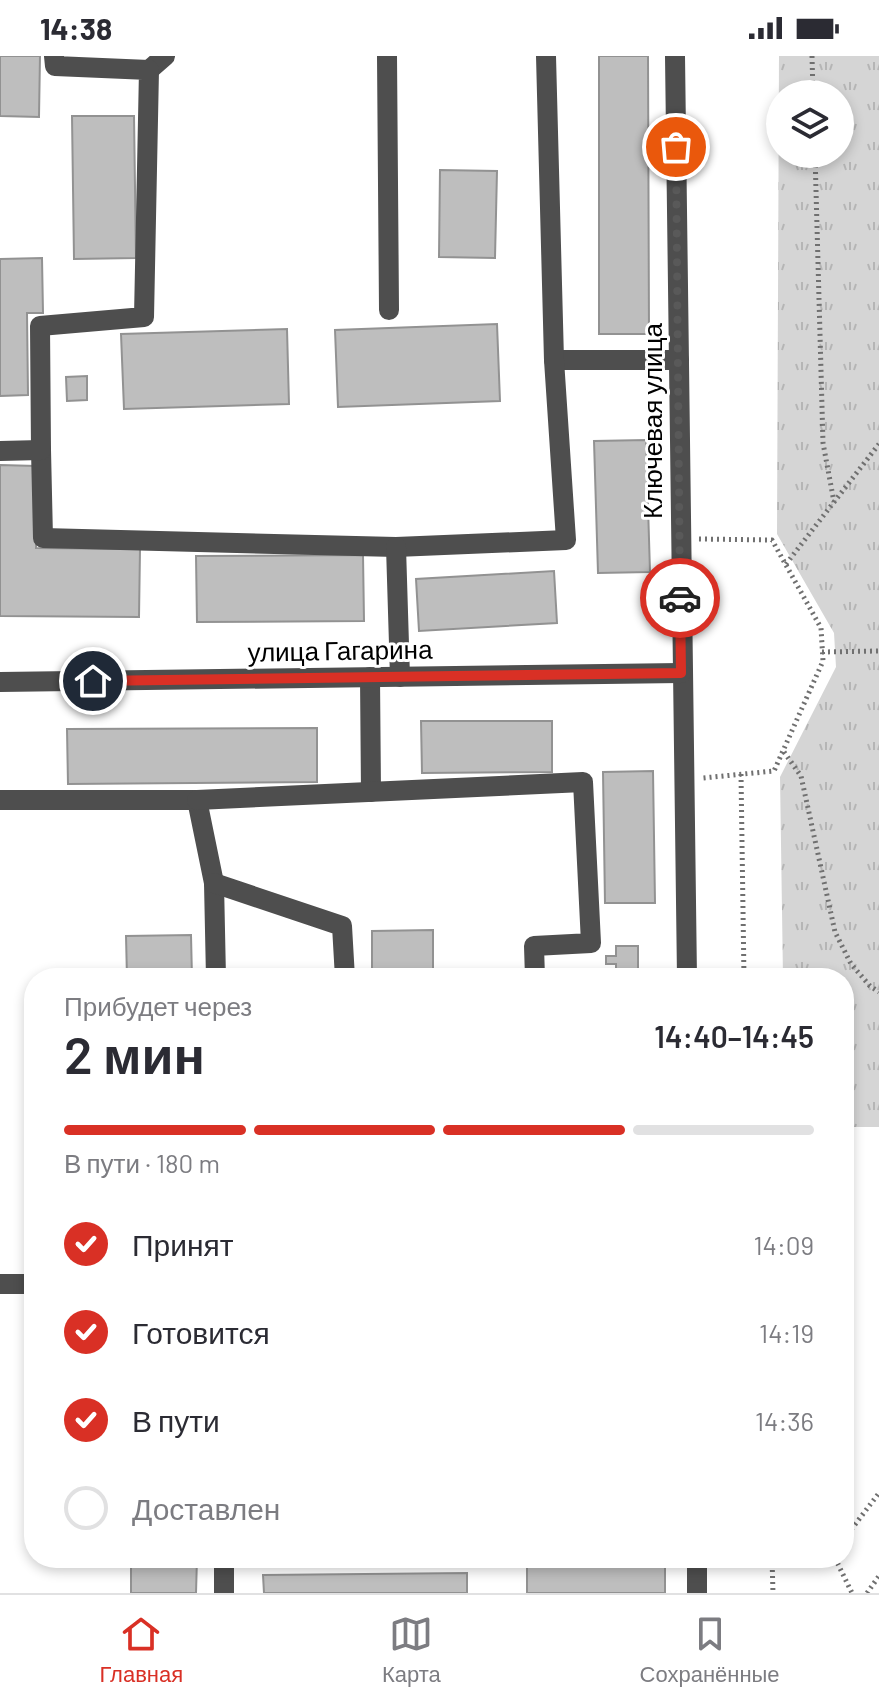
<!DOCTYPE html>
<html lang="ru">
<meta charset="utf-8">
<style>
:root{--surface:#fff;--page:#f7f7f7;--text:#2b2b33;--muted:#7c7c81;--line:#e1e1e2;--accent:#d93025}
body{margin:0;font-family:Barlow,sans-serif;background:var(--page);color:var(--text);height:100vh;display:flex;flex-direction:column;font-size:30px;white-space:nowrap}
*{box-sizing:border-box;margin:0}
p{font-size:26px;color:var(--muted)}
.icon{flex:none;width:44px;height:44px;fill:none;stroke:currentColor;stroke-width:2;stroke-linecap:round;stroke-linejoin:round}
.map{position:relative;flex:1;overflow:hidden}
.drawer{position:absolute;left:24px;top:912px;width:830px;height:600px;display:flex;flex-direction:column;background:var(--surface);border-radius:32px;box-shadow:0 4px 12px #0003}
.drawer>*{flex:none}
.buttons{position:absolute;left:766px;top:24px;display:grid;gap:16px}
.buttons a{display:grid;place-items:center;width:88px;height:88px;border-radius:50%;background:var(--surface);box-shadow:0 4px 12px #0003;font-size:40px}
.pin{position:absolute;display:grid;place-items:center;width:68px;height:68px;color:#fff;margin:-34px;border:4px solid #fff;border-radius:50%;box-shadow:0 2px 8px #0007}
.courier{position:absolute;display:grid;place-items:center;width:80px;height:80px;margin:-40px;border:6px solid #d93025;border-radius:50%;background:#fff;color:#222;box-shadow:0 2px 10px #0007}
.summary em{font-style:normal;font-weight:600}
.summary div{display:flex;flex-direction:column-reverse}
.summary{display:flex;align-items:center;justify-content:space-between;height:136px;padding:0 40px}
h1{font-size:52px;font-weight:600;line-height:60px}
.bar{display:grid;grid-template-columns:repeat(4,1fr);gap:12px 8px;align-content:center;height:96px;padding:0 40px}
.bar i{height:10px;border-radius:6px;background:var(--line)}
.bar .on{background:var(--accent)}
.bar p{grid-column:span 4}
ol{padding:0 40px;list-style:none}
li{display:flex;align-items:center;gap:24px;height:88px}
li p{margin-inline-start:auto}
li .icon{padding:8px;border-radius:50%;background:var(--accent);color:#fff;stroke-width:4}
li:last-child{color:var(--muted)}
li i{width:44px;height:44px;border:4px solid var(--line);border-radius:50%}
.status{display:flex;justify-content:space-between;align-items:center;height:56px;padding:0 40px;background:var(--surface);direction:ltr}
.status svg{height:22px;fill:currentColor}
.dock{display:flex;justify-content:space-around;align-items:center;height:112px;border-top:2px solid var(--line);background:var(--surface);font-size:22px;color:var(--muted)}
.dock a{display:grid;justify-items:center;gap:4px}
.dock .on{color:var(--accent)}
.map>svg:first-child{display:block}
.park{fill:url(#park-tufts);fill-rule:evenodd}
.building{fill:#bebebe;stroke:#929292;stroke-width:2}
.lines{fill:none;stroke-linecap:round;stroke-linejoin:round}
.path{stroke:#707070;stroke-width:5;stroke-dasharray:2 4;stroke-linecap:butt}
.minor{stroke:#4e4e4e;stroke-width:20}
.done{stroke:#595959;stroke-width:8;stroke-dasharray:0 14.4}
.route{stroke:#d93025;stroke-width:10}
.labels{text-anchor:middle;stroke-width:6;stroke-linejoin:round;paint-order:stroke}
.street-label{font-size:26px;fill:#000;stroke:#fff}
</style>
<div class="status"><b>14:38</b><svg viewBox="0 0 49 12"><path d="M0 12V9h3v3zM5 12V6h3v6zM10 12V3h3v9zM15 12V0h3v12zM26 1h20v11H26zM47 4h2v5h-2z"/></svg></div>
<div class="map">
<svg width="879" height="1537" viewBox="0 0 879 1537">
<defs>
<pattern id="park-tufts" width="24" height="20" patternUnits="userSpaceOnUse" patternTransform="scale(2)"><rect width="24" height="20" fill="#d5d5d5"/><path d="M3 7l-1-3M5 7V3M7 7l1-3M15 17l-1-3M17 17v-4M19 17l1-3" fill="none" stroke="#b5b5b5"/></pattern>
</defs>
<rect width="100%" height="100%" fill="#fff"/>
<!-- park -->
<path class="park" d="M 779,0 L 879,0 L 879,1071 L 844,1071 L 844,922 L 783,922 L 780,721 L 836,611 L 834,577 L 777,478 ZM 780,38 L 840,38 L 840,98 L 780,98 Z"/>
<!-- building -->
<g class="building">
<polygon points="0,0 40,0 39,61 0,60"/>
<polygon points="599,0 648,0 649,278 599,278"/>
<polygon points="72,60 134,60 136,202 74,203"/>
<polygon points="440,114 497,115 495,202 439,201"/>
<polygon points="42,202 43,257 27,257 28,339 0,340 0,203"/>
<polygon points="497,268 500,345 338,351 335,274"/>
<polygon points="287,273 289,348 124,353 121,278"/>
<polygon points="87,320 87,344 67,345 66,321"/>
<polygon points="646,384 650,516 598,517 594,385"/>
<polygon points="0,409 36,410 36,492 140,493 139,561 0,560"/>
<polygon points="363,499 364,565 197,566 196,500"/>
<polygon points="554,515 557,567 419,575 416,523"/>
<polygon points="421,665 552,665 552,716 422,717"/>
<polygon points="317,672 317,726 68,728 67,673"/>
<polygon points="653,715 655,847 605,847 603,716"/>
<polygon points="433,874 433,922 372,922 372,875"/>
<polygon points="191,879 192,922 127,922 126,880"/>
<polygon points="616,890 638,890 638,915 659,915 659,922 601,922 601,916 616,916 616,908 606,908 606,900 616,900"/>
<polygon points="131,1502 197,1502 196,1537 131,1537"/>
<polygon points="613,1502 665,1502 665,1537 527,1537 527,1511 613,1510"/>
<rect x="783" y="1502" width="30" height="6"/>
<polygon points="467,1517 467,1537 264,1537 263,1519"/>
</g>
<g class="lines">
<!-- path -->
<g class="path">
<polyline points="812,0 813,38"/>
<polyline points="815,98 823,387 834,446"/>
<polyline points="699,483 772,484 821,572 823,605 774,715 703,722"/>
<polyline points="786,508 879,388"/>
<polyline points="822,596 879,595"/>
<polyline points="784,696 801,720 835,876 851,908 870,930 879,936"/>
<polyline points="741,718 744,922"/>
<polyline points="844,1483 879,1437"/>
<polyline points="772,1502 773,1537"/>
<polyline points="835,1502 852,1537"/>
<polyline points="867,1537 879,1520"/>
</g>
<!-- minor -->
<g class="minor">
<polyline points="387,0 389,254"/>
<polyline points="675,0 687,922"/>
<polyline points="149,14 165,0"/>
<polyline points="554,304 679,304"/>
<polyline points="41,394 43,482 396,491 566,484 554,304 546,0"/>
<polyline points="0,395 41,394 40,270 144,261 149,14 55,10 54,0"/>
<polyline points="396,491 400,621"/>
<polyline points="370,621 371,736"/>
<polyline points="0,626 681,617"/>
<polyline points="0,744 197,744 214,827 216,922"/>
<polyline points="197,744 583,726 591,887 534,890 535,922"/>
<polyline points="214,827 342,870 345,922"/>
<polyline points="0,1228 34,1228"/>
<polyline points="224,1502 224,1537"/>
<polyline points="697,1502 697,1537"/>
</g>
</g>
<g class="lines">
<!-- done -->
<polyline class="done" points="676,91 680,542"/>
<!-- route -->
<polyline class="route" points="93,625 681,617 680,542"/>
</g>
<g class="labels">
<!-- street labels -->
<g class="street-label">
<text transform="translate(653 365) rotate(-90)" y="9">Ключевая улица</text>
<text transform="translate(340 595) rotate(-1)" y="9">улица Гагарина</text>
</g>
</g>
</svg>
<div class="buttons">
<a><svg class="icon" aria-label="layers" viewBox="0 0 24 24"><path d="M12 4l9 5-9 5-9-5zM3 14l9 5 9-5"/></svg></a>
</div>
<div class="pin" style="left:676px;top:91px;background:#ea580c"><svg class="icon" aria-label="bag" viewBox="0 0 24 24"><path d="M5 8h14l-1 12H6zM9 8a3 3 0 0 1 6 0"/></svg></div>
<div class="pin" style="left:93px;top:625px;background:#1f2937"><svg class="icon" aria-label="home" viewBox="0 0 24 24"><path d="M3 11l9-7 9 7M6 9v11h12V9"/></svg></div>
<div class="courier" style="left:680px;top:542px"><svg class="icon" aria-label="car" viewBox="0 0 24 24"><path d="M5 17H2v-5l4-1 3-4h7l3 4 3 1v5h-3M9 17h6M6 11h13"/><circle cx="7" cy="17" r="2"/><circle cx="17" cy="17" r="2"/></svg></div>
<section class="drawer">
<div class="summary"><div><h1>2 мин</h1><p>Прибудет через</p></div><em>14:40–14:45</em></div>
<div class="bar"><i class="on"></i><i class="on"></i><i class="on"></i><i></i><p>В пути · 180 m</p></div>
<ol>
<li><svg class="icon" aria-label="check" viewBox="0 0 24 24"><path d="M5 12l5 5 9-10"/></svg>Принят<p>14:09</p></li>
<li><svg class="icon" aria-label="check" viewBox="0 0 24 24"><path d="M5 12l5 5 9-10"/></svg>Готовится<p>14:19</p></li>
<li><svg class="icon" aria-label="check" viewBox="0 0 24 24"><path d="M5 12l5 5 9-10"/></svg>В пути<p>14:36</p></li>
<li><i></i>Доставлен</li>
</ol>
</section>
</div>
<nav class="dock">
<a class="on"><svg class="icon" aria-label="home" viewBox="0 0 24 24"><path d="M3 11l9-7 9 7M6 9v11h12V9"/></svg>Главная</a>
<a><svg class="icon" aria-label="map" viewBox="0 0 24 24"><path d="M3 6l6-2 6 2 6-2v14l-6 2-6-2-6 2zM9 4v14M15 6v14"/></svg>Карта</a>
<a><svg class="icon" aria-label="saved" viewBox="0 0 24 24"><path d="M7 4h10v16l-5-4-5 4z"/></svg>Сохранённые</a>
</nav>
